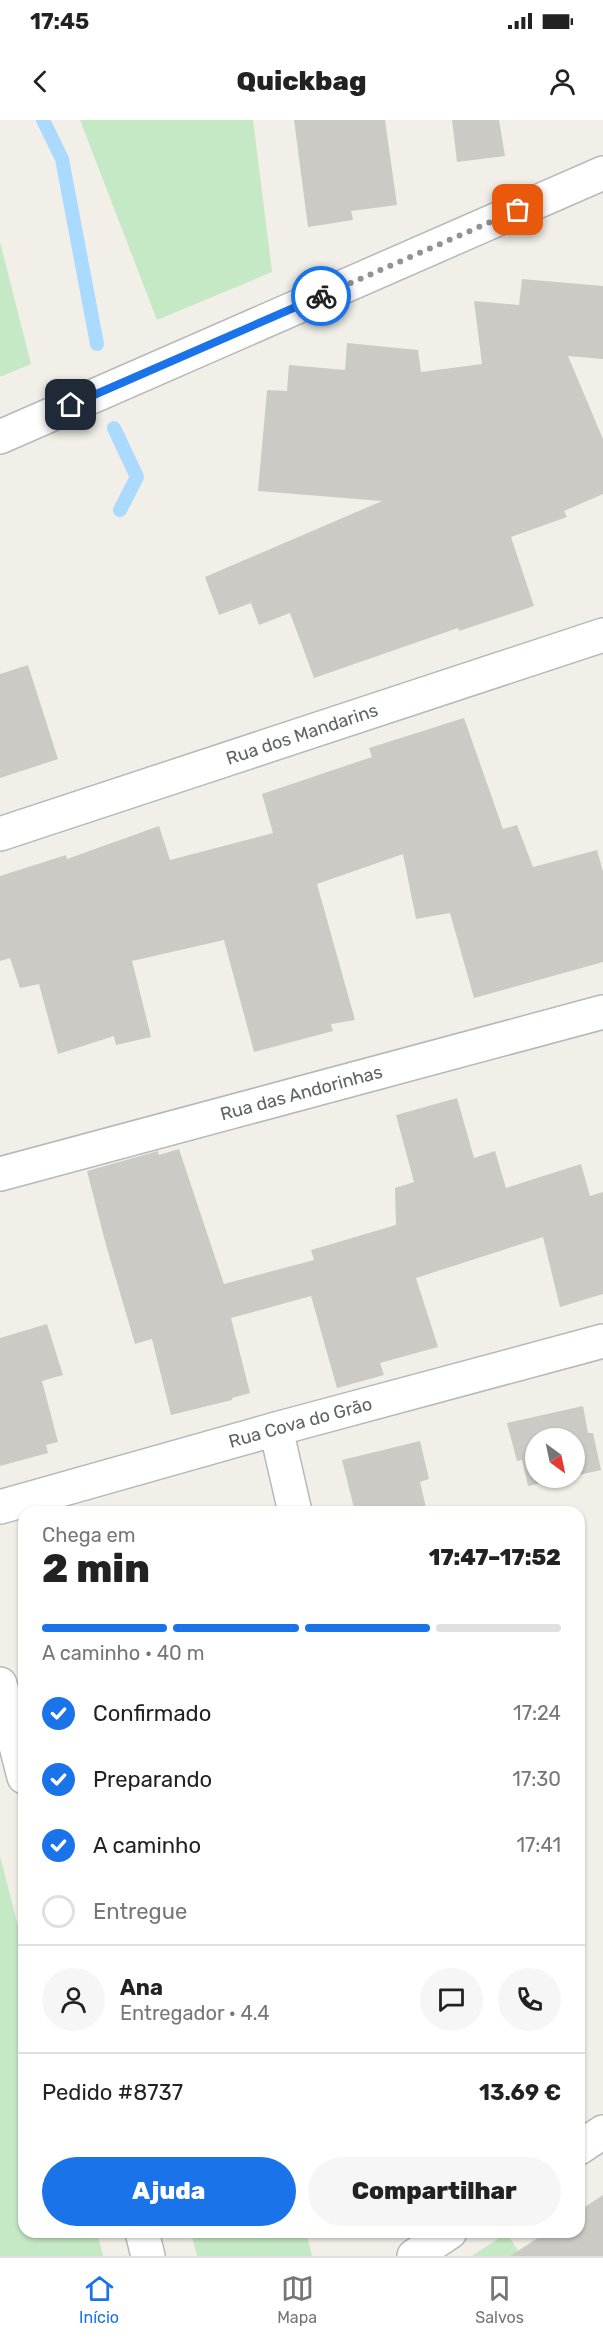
<!DOCTYPE html>
<html lang="pt">
<meta charset="utf-8">
<style>
:root{--surface:#fff;--page:#f6f6f6;--text:#222;--muted:#767676;--line:#e0e0e0;--accent:#1a73e8}
body{margin:0;font-family:Rubik,sans-serif;background:var(--page);color:var(--text);height:100vh;display:flex;flex-direction:column;font-size:22px;white-space:nowrap}
*{box-sizing:border-box;margin:0}
p{font-size:20px;color:var(--muted)}
.icon{flex:none;width:33px;height:33px;fill:none;stroke:currentColor;stroke-width:2;stroke-linecap:round;stroke-linejoin:round}
.map{position:relative;flex:1;overflow:hidden}
.sheet{position:absolute;left:18px;top:1386px;width:567px;height:732px;display:flex;flex-direction:column;background:var(--surface);border-radius:18px;box-shadow:0 2px 4px #0004}
.sheet>*{flex:none}
.needle{width:39px;rotate:147deg}
.controls{position:absolute;left:525px;top:1308px;display:grid;gap:12px}
.controls a{display:grid;place-items:center;width:60px;height:60px;border-radius:50%;background:var(--surface);box-shadow:0 2px 4px #0004;font-size:30px}
.pin{position:absolute;display:grid;place-items:center;width:51px;height:51px;color:#fff;margin:-26px;border-radius:12px;box-shadow:0 3px 9px #0006}
.courier{position:absolute;display:grid;place-items:center;width:60px;height:60px;margin:-30px;border:4px solid #1a73e8;border-radius:50%;background:#fff;color:#222;box-shadow:0 2px 8px #0007}
.headline em{font-style:normal;font-weight:800}
.headline div{display:flex;flex-direction:column-reverse}
.headline{display:flex;align-items:center;justify-content:space-between;height:102px;padding:0 24px}
h1{font-size:39px;font-weight:800;line-height:45px}
.bar{display:grid;grid-template-columns:repeat(4,1fr);gap:9px 6px;align-content:center;height:72px;padding:0 24px}
.bar i{height:8px;border-radius:4px;background:var(--line)}
.bar .on{background:var(--accent)}
.bar p{grid-column:span 4}
.line{display:flex;align-items:center;gap:15px;padding:0 24px;border-top:2px solid var(--line)}
.line div{flex:1}
.round{display:grid;place-items:center;flex:none;width:63px;height:63px;border-radius:32px;background:var(--page)}
ol{padding:0 24px;list-style:none}
li{display:flex;align-items:center;gap:18px;height:66px}
li p{margin-inline-start:auto}
li .icon{padding:6px;border-radius:50%;background:var(--accent);color:#fff;stroke-width:4}
li:last-child{color:var(--muted)}
li i{width:33px;height:33px;border:3px solid var(--line);border-radius:50%}
.primary-button{display:flex;gap:12px;margin-top:auto;padding:12px 24px}
.primary-button a{flex:1;height:69px;border-radius:36px;background:var(--accent);color:#fff;font-size:24px;font-weight:800;line-height:69px;text-align:center}
.primary-button a+a{background:var(--page);color:var(--text)}
.status{display:flex;justify-content:space-between;align-items:center;height:42px;padding:0 30px;background:var(--surface);direction:ltr}
.status svg{height:16px;fill:currentColor}
header{display:flex;justify-content:space-between;align-items:center;height:78px;padding:0 24px;background:var(--surface);font-size:27px;font-weight:800}
.tabs{display:flex;justify-content:space-around;align-items:center;height:84px;border-top:2px solid var(--line);background:var(--surface);font-size:16px;color:var(--muted)}
.tabs a{display:grid;justify-items:center;gap:3px}
.tabs .on{color:var(--accent)}
.map>svg:first-child{display:block}
.green{fill:#c5e8c5}
.lines{fill:none;stroke-linecap:round;stroke-linejoin:round}
.stream{stroke:#aadaff;stroke-width:14}
.building{fill:#cccac5}
.minor-casing{stroke:#b5b8bc;stroke-width:36}
.minor{stroke:#fff;stroke-width:33}
.done{stroke:#929495;stroke-width:6;stroke-dasharray:0 10.8}
.route{stroke:#1a73e8;stroke-width:8}
.labels{text-anchor:middle;stroke-width:4.5;stroke-linejoin:round;paint-order:stroke}
.street-label{font-size:18px;fill:#5f6368;stroke:#fff}
</style>
<div class="status"><b>17:45</b><svg viewBox="0 0 49 12"><path d="M0 12V9h3v3zM5 12V6h3v6zM10 12V3h3v9zM15 12V0h3v12zM26 1h20v11H26zM47 4h2v5h-2z"/></svg></div>
<header><svg class="icon" aria-label="back" viewBox="0 0 24 24"><path d="M15 5l-7 7 7 7"/></svg>Quickbag<svg class="icon" aria-label="person" viewBox="0 0 24 24"><circle cx="12" cy="8" r="4"/><path d="M4 21q1-7 8-7t8 7"/></svg></header>
<div class="map">
<svg width="603" height="2136" viewBox="0 0 603 2136">
<rect width="100%" height="100%" fill="#f1efe8"/>
<!-- green -->
<g class="green">
<polygon points="80,0 253,0 272,152 157,200"/>
<polygon points="0,122 31,244 0,257"/>
<polygon points="0,1736 24,1829 24,2112 97,2112 103,2136 0,2136"/>
<polygon points="191,2112 306,2112 312,2136 197,2136"/>
<polygon points="507,2113 521,2136 472,2136"/>
</g>
<g class="lines">
<!-- stream -->
<g class="stream">
<polyline points="43,0 62,39 97,224"/>
<polyline points="114,308 137,357 120,390"/>
</g>
</g>
<!-- building -->
<g class="building">
<polygon points="294,0 385,0 397,85 351,91 353,100 308,107"/>
<polygon points="452,0 499,0 505,36 457,42"/>
<polygon points="522,159 603,166 603,239 568,236 603,319 603,374 564,391 567,397 511,417 534,486 459,511 458,508 314,558 290,493 259,505 251,483 219,495 205,457 382,381 258,371 267,270 287,271 289,245 345,250 347,223 418,230 421,252 482,244 474,181 519,185"/>
<polygon points="28,545 58,639 0,658 0,554"/>
<polygon points="464,598 503,709 517,705 533,747 597,730 603,752 603,842 474,878 450,793 416,799 403,734 317,764 355,900 331,904 333,911 254,932 224,820 132,841 151,917 116,925 114,916 58,934 39,864 20,868 10,838 0,841 0,756 66,735 67,739 159,706 170,740 273,713 262,674 372,637 369,628"/>
<polygon points="457,978 474,1038 495,1031 506,1068 581,1044 590,1076 603,1072 603,1174 560,1187 543,1117 416,1158 438,1227 380,1243 384,1255 337,1268 311,1176 231,1198 250,1273 232,1278 232,1280 171,1295 152,1219 135,1224 106,1125 87,1051 158,1031 159,1035 179,1029 224,1164 314,1140 311,1130 396,1105 395,1068 414,1062 396,995"/>
<polygon points="47,1204 63,1255 42,1261 58,1322 46,1325 48,1333 0,1346 0,1218"/>
<polygon points="583,1286 588,1313 593,1313 601,1350 574,1356 574,1318 536,1318 536,1358 566,1358 528,1366 522,1340 517,1341 507,1303"/>
<polygon points="420,1321 429,1359 420,1362 427,1392 355,1392 342,1340"/>
<polygon points="603,2075 603,2136 510,2136 547,2112 579,2112 579,2091"/>
</g>
<g class="lines">
<!-- minor casing -->
<g class="minor-casing">
<g id="minor">
<polyline points="0,317 603,53"/>
<path id="s1" d="M 0,714 L 603,515"/>
<path id="s2" d="M 0,1054 L 603,892"/>
<polyline points="276,1309 295,1392"/>
<path id="s3" d="M 0,1387 L 276,1309 L 603,1221"/>
<polyline points="0,1564 24,1657"/>
<polyline points="579,2028 603,2012"/>
<polyline points="142,2112 148,2136"/>
<polyline points="414,2136 450,2112"/>
</g>
</g>
<!-- minor -->
<use href="#minor" class="minor"/>
</g>
<g class="lines">
<!-- done -->
<polyline class="done" points="321,176 518,90"/>
<!-- route -->
<polyline class="route" points="71,285 321,176"/>
</g>
<g class="labels">
<!-- street labels -->
<g class="street-label">
<text dy="6" stroke="none"><textPath href="#s1" startOffset="318">Rua dos Mandarins</textPath></text>
<text dy="6" stroke="none"><textPath href="#s2" startOffset="312">Rua das Andorinhas</textPath></text>
<text dy="6" stroke="none"><textPath href="#s3" startOffset="312">Rua Cova do Grão</textPath></text>
</g>
</g>
</svg>
<div class="controls">
<a><svg class="needle" viewBox="-14 -14 28 28"><path d="M0-13l5 13h-10z" fill="#e53935"/><path d="M0 13l5-13h-10z" fill="#767676"/></svg></a>
</div>
<div class="pin" style="left:518px;top:90px;background:#ea580c"><svg class="icon" aria-label="bag" viewBox="0 0 24 24"><path d="M5 8h14l-1 12H6zM9 8a3 3 0 0 1 6 0"/></svg></div>
<div class="pin" style="left:71px;top:285px;background:#1f2937"><svg class="icon" aria-label="home" viewBox="0 0 24 24"><path d="M3 11l9-7 9 7M6 9v11h12V9"/></svg></div>
<div class="courier" style="left:321px;top:176px"><svg class="icon" aria-label="bike" viewBox="0 0 24 24"><circle cx="6" cy="16" r="4"/><circle cx="18" cy="16" r="4"/><path d="M6 16l4-8h5l3 8M10 8l3 8H6M13 5h3"/></svg></div>
<section class="sheet">
<div class="headline"><div><h1>2 min</h1><p>Chega em</p></div><em>17:47–17:52</em></div>
<div class="bar"><i class="on"></i><i class="on"></i><i class="on"></i><i></i><p>A caminho · 40 m</p></div>
<ol>
<li><svg class="icon" aria-label="check" viewBox="0 0 24 24"><path d="M5 12l5 5 9-10"/></svg>Confirmado<p>17:24</p></li>
<li><svg class="icon" aria-label="check" viewBox="0 0 24 24"><path d="M5 12l5 5 9-10"/></svg>Preparando<p>17:30</p></li>
<li><svg class="icon" aria-label="check" viewBox="0 0 24 24"><path d="M5 12l5 5 9-10"/></svg>A caminho<p>17:41</p></li>
<li><i></i>Entregue</li>
</ol>
<div class="line" style="height:108px"><a class="round"><svg class="icon" aria-label="person" viewBox="0 0 24 24"><circle cx="12" cy="8" r="4"/><path d="M4 21q1-7 8-7t8 7"/></svg></a><div><b>Ana</b><p>Entregador · 4.4</p></div><a class="round"><svg class="icon" aria-label="chat" viewBox="0 0 24 24"><path d="M4 5h16v11H9l-5 4z"/></svg></a><a class="round"><svg class="icon" aria-label="phone" viewBox="0 0 24 24"><path d="M5 4h4l2 5-3 2q2 4 5 5l2-3 5 2v4C11 20 4 13 5 4z"/></svg></a></div>
<div class="line" style="height:78px"><div>Pedido #8737</div><b>13.69 €</b></div>
<div class="primary-button"><a>Ajuda</a><a>Compartilhar</a></div>
</section>
</div>
<nav class="tabs">
<a class="on"><svg class="icon" aria-label="home" viewBox="0 0 24 24"><path d="M3 11l9-7 9 7M6 9v11h12V9"/></svg>Início</a>
<a><svg class="icon" aria-label="map" viewBox="0 0 24 24"><path d="M3 6l6-2 6 2 6-2v14l-6 2-6-2-6 2zM9 4v14M15 6v14"/></svg>Mapa</a>
<a><svg class="icon" aria-label="saved" viewBox="0 0 24 24"><path d="M7 4h10v16l-5-4-5 4z"/></svg>Salvos</a>
</nav>
